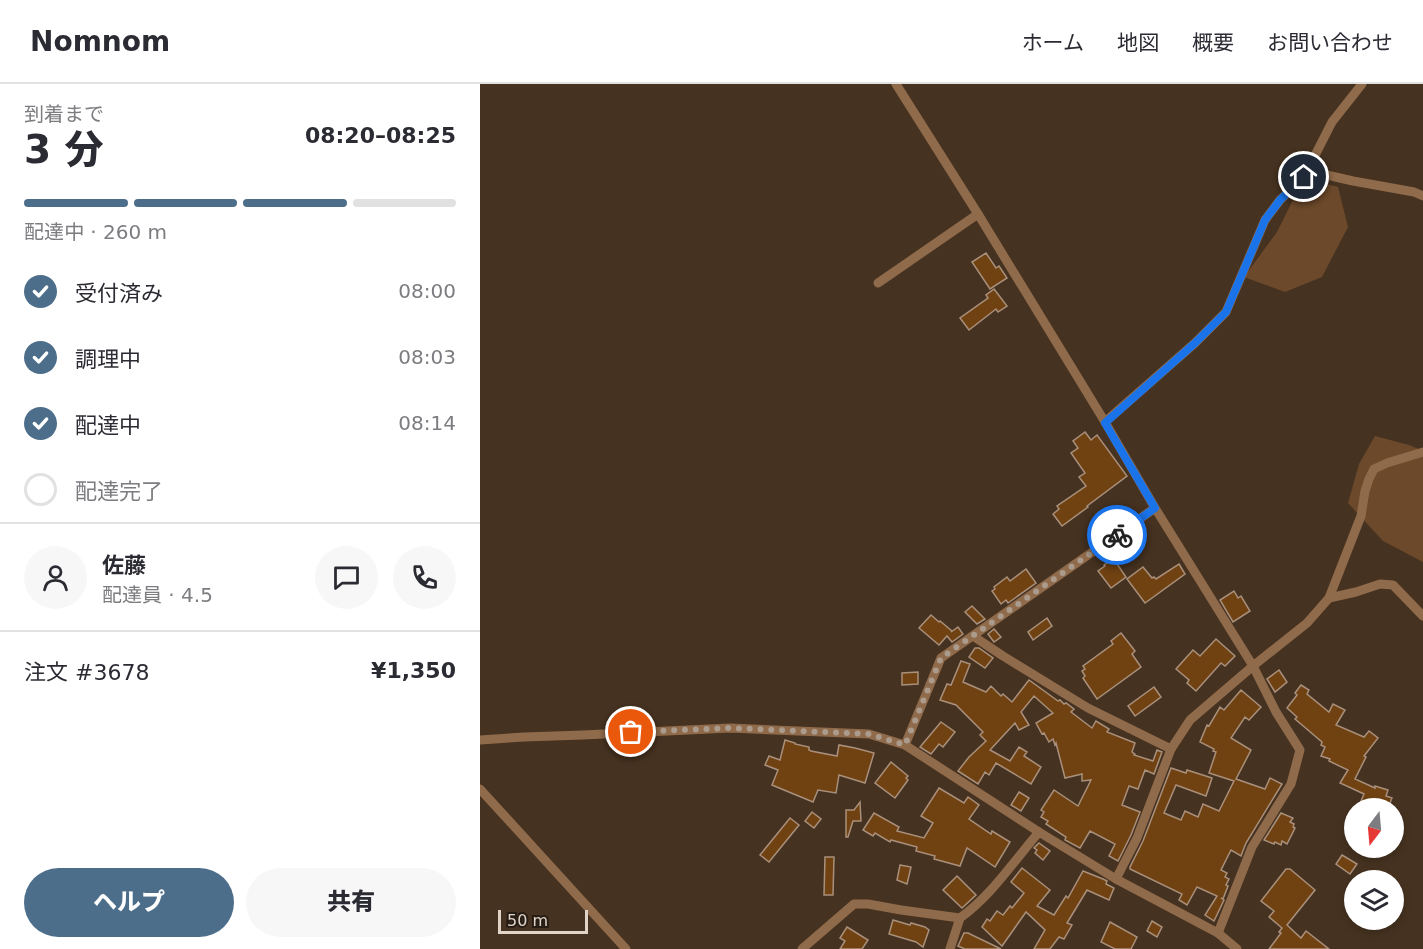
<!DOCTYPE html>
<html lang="ja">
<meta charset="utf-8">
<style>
:root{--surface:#fff;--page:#f7f7f7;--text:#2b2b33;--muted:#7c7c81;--line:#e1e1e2;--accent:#4d6e8b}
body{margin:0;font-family:"DejaVu Sans","Noto Sans JP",sans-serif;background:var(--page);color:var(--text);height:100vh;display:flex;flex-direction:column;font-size:22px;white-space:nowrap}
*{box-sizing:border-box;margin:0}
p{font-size:20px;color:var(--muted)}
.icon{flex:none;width:33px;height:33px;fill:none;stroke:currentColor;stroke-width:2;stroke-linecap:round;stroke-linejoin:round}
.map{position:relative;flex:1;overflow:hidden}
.details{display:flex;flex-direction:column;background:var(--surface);width:480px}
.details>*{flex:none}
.needle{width:39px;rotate:196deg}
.controls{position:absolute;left:864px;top:714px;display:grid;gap:12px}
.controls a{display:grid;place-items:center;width:60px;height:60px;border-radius:50%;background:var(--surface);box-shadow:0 3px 9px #0003;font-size:30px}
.scale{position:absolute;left:18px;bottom:15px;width:90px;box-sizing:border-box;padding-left:6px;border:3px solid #e0d3c8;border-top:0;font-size:16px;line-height:21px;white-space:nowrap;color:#e0d3c8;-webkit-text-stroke:4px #251c14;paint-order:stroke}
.pin{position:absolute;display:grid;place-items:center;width:51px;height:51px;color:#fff;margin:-26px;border:3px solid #fff;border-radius:50%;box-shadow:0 2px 6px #0007}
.courier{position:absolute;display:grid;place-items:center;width:60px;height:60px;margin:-30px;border:4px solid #1a73e8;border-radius:50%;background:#fff;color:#222;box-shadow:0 2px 8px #0007}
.summary em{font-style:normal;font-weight:800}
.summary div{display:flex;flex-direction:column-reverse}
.summary{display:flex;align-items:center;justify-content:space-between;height:102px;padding:0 24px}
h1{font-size:39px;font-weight:800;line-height:45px}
.bar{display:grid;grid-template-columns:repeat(4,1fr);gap:9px 6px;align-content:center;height:72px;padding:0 24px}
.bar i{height:8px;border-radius:4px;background:var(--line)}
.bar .active{background:var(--accent)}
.bar p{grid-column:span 4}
.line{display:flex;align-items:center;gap:15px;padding:0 24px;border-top:2px solid var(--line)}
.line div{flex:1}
.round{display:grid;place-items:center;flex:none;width:63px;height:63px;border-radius:32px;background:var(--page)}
ol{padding:0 24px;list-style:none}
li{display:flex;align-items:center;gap:18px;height:66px}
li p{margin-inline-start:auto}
li .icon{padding:6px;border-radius:50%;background:var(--accent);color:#fff;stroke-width:4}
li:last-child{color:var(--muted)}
li i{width:33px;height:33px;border:3px solid var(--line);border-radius:50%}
.action{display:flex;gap:12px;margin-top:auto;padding:12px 24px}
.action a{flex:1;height:69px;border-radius:36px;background:var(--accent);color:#fff;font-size:24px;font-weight:800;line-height:69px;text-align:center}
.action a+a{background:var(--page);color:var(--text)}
header{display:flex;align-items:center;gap:36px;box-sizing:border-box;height:84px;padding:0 30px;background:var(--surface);border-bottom:2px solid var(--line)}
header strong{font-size:28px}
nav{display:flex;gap:33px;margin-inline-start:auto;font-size:21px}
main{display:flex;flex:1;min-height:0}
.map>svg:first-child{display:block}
.green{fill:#6c492a}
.building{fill:#704212;stroke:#a9907c;stroke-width:1.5}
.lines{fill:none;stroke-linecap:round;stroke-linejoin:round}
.minor{stroke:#906b4b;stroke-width:9}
.done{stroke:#aa9b8d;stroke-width:6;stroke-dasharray:0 10.8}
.route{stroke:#1a73e8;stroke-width:8}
</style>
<header>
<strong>Nomnom</strong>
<nav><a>ホーム</a><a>地図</a><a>概要</a><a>お問い合わせ</a></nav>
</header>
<main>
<section class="details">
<div class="summary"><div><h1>3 分</h1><p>到着まで</p></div><em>08:20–08:25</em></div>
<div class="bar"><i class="active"></i><i class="active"></i><i class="active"></i><i></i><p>配達中 · 260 m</p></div>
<ol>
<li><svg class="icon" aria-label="check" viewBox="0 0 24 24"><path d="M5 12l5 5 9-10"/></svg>受付済み<p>08:00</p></li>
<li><svg class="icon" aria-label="check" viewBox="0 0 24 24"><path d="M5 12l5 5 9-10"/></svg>調理中<p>08:03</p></li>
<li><svg class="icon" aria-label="check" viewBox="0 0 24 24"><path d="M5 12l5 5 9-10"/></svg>配達中<p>08:14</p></li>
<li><i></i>配達完了</li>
</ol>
<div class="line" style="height:108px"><a class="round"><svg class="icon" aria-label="person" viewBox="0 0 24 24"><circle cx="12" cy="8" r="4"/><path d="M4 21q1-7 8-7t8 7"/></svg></a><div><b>佐藤</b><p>配達員 · 4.5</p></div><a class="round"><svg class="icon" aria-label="chat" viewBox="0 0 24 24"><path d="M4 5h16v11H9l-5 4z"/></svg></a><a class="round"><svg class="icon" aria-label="phone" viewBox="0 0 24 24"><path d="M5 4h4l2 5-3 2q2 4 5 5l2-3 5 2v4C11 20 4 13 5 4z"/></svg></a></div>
<div class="line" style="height:78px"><div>注文 #3678</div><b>¥1,350</b></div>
<div class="action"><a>ヘルプ</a><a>共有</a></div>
</section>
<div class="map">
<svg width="943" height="865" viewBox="0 0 943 865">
<rect width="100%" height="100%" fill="#463220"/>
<!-- green -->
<g class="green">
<polygon points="824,94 858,103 868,143 842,193 805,208 764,193 797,148"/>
<polygon points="895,352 929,361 943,367 943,478 903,457 868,419 879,380"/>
</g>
<!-- building -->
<g class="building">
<polygon points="506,169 516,184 519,182 527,194 510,205 492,178"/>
<polygon points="514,205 527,222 518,228 516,225 489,246 480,234 508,214 506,211"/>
<polygon points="605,348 611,356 617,351 647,392 607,422 608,423 582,442 573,430 579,425 577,422 606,402 599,393 605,389 591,369 598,364 593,357"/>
<polygon points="647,452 656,465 645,472 636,460"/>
<polygon points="633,474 646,493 631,504 618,487 625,482 624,481"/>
<polygon points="699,480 705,490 665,519 647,495 663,483 672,494 674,493 676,495"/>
<polygon points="546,485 556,499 528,519 526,516 521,520 512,507 515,505 514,503 527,493 530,497"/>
<polygon points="754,507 758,514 761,512 770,527 753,538 740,516"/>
<polygon points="492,522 505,535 497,540 485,528"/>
<polygon points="451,531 459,538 460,537 472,547 471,548 478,543 483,550 472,558 467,552 459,561 439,544"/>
<polygon points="567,534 572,542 553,556 548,548"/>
<polygon points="514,545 521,553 514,558 508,550"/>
<polygon points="641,549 655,567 652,570 661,583 617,615 603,594 605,592 602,587 605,585 603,582 633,560 631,557"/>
<polygon points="736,555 755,572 745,582 741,579 716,607 707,599 709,596 696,585 713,566 720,572"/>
<polygon points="495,564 499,564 513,574 505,584 489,573"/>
<polygon points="481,577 490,580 483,598 506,608 511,602 521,612 523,610 532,618 549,596 578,617 580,616 584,620 586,619 594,625 591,628 612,644 616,637 629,645 627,648 655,659 652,668 655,670 654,671 673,677 677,666 682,668 674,690 665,686 658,705 649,702 642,721 660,728 651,751 638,777 629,772 635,760 610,747 600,764 585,756 586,753 566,740 568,737 561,733 564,728 561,726 574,706 598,722 611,696 602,697 602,690 585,694 576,659 575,661 573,655 569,658 564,649 562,650 556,639 573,629 554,612 541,628 549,641 539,646 535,639 510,666 530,677 539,663 547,668 544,672 561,683 551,700 516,679 509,691 505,688 498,700 478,687 489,673 506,657 500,651 503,648 476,621 460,616 467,600 471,601"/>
<polygon points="799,586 807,598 795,608 787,595"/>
<polygon points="438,588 438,600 422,601 422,589"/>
<polygon points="821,601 829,606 827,610 849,628 853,620 865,626 856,641 884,653 889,647 898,654 884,672 886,673 875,695 895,704 895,702 908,706 906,712 912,714 908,724 878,724 884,710 860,699 868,686 849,677 850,675 841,672 845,663 841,661 842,658 815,635 817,633 807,624 817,611 815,609"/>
<polygon points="674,603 681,613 655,632 648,622"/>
<polygon points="761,606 781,623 769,636 765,633 751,654 771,666 756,695 785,705 790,694 802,700 766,759 761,772 751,766 741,786 747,789 745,793 749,795 746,801 748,802 743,815 741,814 744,816 734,837 725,831 737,812 717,803 707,821 699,816 702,810 650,785 650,783 663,757 691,684 706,689 707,686 732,694 726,712 696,701 684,729 701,736 705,727 718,733 723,720 739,727 754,697 729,689 736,668 733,667 734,665 720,658 727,641 729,642 740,623 744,626"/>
<polygon points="461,638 475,648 463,663 459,660 451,670 440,663"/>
<polygon points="305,656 315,659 315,660 329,663 329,666 331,667 357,672 359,661 375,664 394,669 385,699 359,691 356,709 338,706 333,718 292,701 298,686 285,681 289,672 300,676"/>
<polygon points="411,678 428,692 426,694 428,696 415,714 395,699"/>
<polygon points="459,704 484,719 488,713 499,721 489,735 511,750 512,747 530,758 515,783 487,764 480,782 454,775 455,772 436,767 437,763 411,756 410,758 395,749 393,752 383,746 394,729 419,743 417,747 444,754 453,739 441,732"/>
<polygon points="539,708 549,714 541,727 531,721"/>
<polygon points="380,718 381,737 373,737 368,753 366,753 366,726 374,726"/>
<polygon points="332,728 341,735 334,744 325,737"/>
<polygon points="801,729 813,734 810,738 814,740 813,743 815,744 807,760 802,757 801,761 795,758 794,760 784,756"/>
<polygon points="310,734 319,741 289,778 280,771"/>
<polygon points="559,759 570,767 563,776 555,769 557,766 554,764"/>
<polygon points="862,771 877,780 870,790 856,780"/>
<polygon points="345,773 354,773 353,811 344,811"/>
<polygon points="420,781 431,783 427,800 417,796"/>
<polygon points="542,784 570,806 557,822 574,831 586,812 588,814 603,787 623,795 627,797 626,800 634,804 629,816 607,806 587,839 592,841 584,855 579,853 570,865 554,865 565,846 546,828 522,862 502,843 507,835 510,837 517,827 523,831 530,822 532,824 544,809 531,798"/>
<polygon points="806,785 810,785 835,806 807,841 821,854 826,847 849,865 789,865 801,849 799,848 802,844 789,833 794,827 781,817"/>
<polygon points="477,792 496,811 482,824 463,806"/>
<polygon points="413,836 430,841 431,839 445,843 449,846 443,863 436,858 409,850"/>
<polygon points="672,837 682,843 677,853 667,847"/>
<polygon points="630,838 657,853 651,865 635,865 621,858"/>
<polygon points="367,843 388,856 382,865 360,865 365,857 360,854"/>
<polygon points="484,849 488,849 521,865 485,865 478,862"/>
</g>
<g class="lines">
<!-- minor -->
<g class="minor">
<polyline points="416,0 498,130 625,338 675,424 773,582 796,628 820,666 811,700 772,763 738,849"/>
<polyline points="824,93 838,89 873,97 934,108 943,112"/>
<polyline points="398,199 498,130"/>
<polyline points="625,338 715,259 746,228 785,136 800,116 824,93 852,38 882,0"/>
<polyline points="849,514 876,508 900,500 913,501 943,532"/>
<polyline points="493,552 523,572 608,624 691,665"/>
<polyline points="0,656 44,653 103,651 250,644 389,650 425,661 559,748 636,795 738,849 757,865"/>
<polyline points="425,661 461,574 675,424"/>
<polyline points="0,705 146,865"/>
<polyline points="636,795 657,754 691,665 710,636 773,582 827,539 849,514 881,432 885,407 889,395 894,385 907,379 943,368"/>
<path d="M 322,865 L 374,820 L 388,820 L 421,826 L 480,834 C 511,812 534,777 559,748"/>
<polyline points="470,865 480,834"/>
</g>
</g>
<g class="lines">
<!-- done -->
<polyline class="done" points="151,648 250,644 389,650 425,661 461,574 637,451"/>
<!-- route -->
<polyline class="route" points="637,451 675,424 625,339 715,259 746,228 785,136 800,116 824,93"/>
</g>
</svg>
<div class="controls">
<a><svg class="needle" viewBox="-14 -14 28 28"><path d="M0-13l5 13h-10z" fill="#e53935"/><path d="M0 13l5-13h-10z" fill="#7c7c81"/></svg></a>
<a><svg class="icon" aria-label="layers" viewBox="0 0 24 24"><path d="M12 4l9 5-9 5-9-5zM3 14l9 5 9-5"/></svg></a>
</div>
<div class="scale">50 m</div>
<div class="pin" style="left:151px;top:648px;background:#ea580c"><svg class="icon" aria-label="bag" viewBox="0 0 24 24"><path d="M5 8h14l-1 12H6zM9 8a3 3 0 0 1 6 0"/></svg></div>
<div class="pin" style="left:824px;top:93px;background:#1f2937"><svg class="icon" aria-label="home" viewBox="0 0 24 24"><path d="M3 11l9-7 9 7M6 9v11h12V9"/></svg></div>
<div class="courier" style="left:637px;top:451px"><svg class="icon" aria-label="bike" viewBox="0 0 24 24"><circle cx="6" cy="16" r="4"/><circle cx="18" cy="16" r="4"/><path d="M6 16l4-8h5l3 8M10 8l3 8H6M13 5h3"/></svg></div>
</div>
</main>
